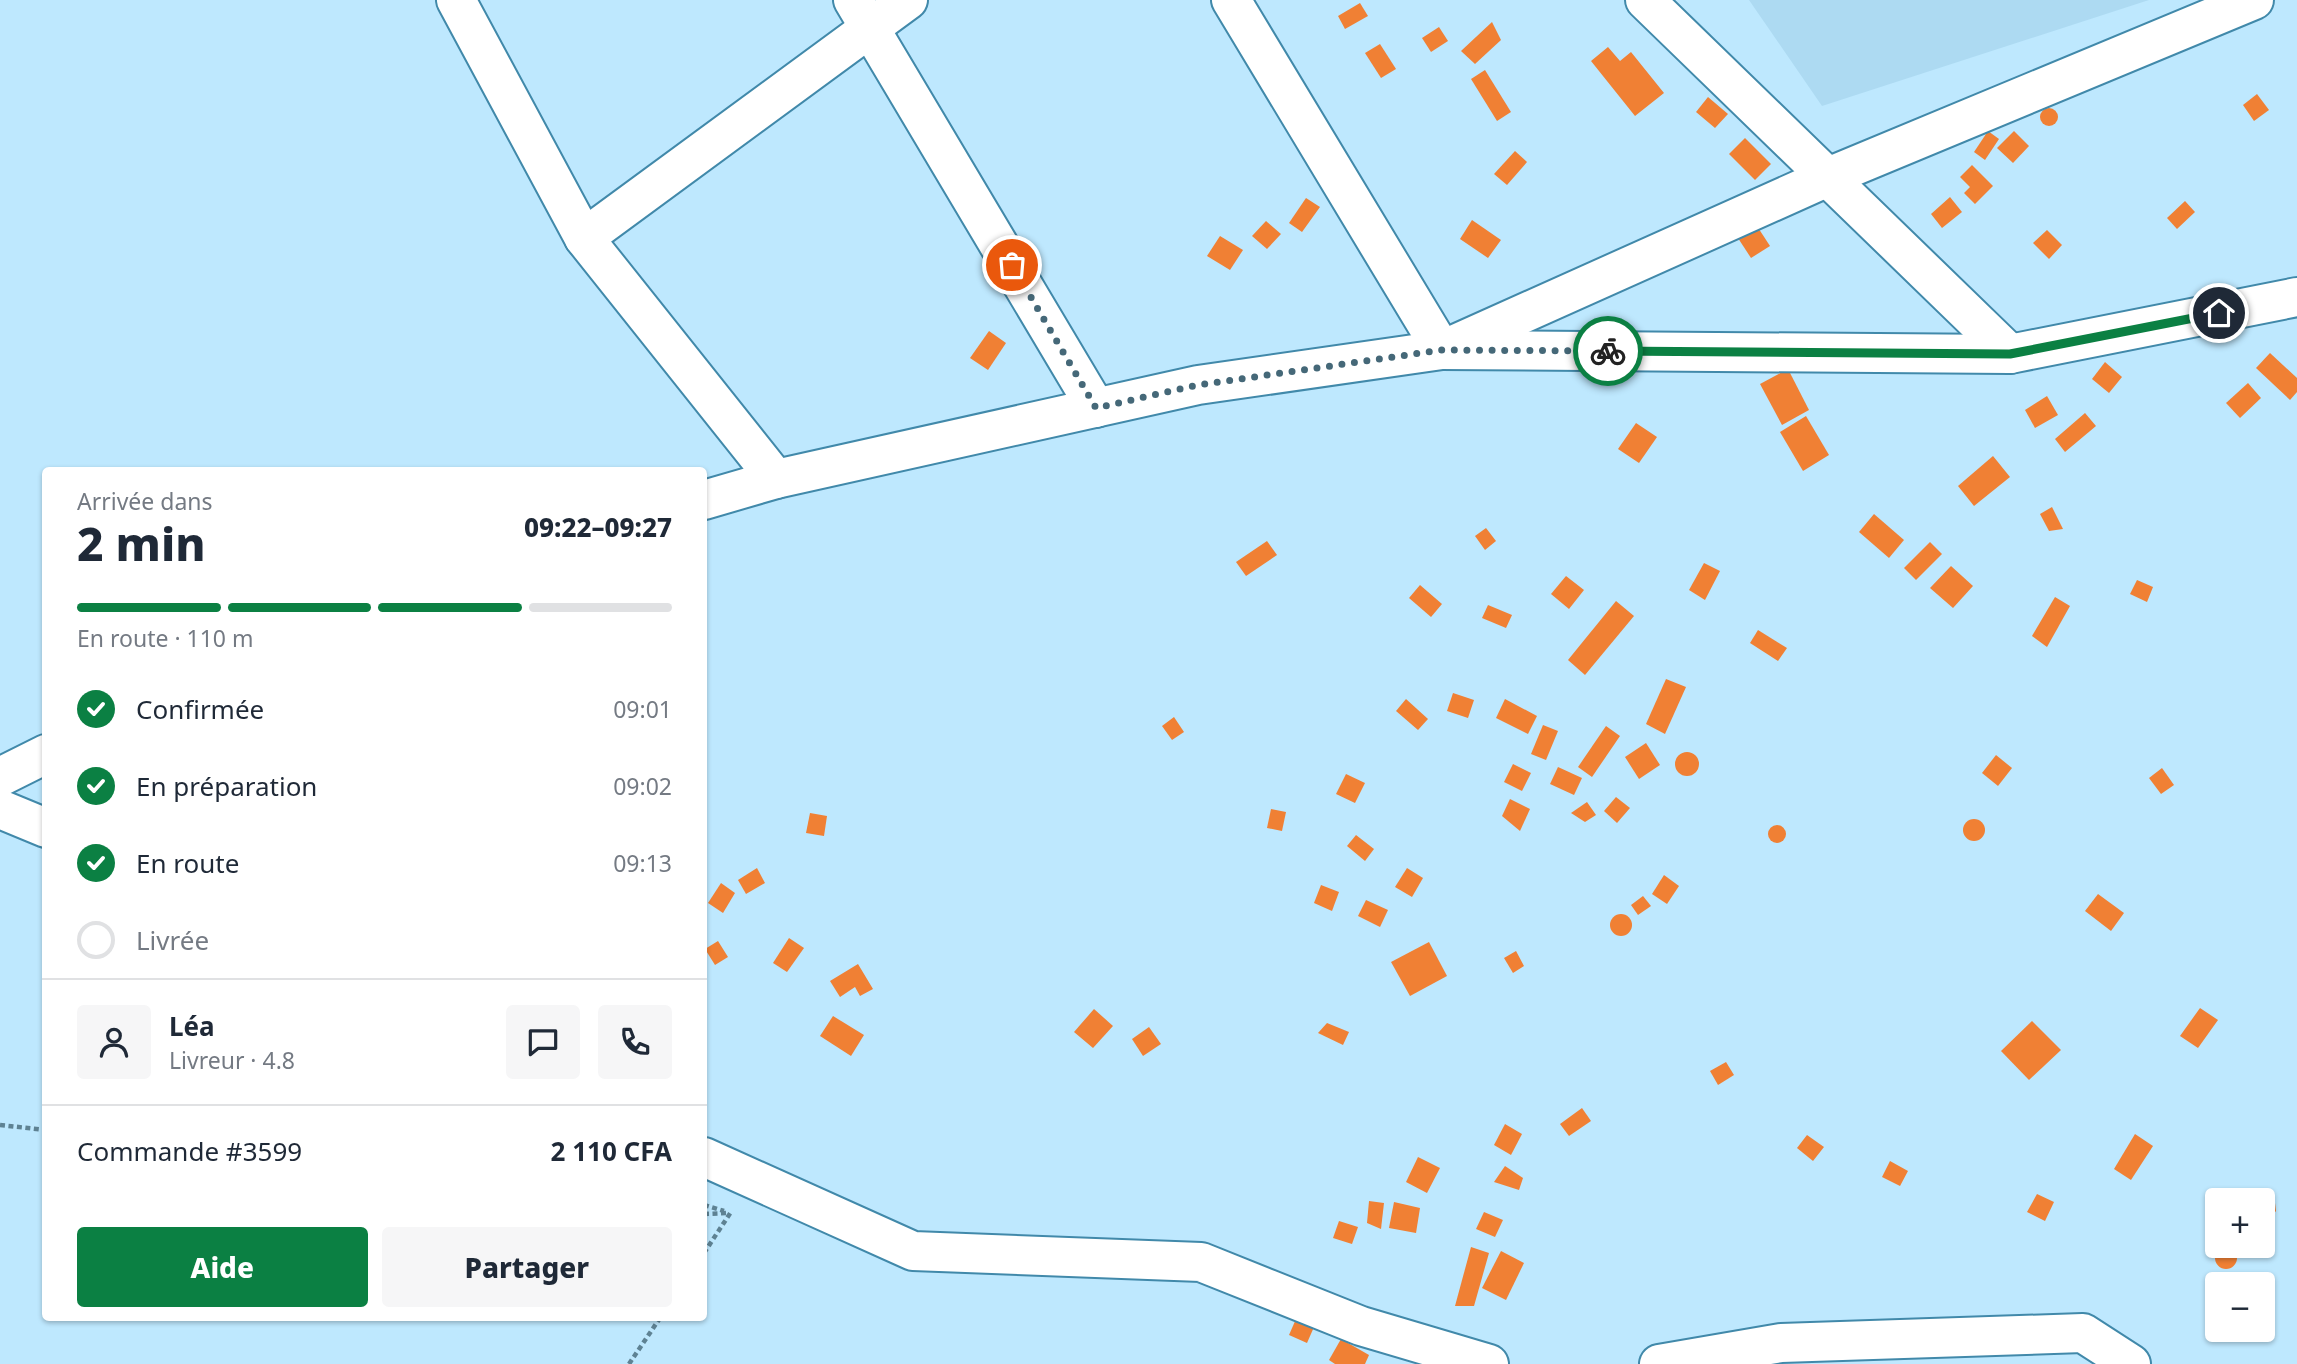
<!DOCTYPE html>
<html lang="fr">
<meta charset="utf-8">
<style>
:root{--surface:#fff;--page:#f6f6f7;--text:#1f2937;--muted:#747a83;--line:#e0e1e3;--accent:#0b8043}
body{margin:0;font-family:"Noto Sans",sans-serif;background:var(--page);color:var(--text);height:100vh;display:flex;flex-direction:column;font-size:26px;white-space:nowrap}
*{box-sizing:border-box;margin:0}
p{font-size:23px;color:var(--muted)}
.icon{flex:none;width:38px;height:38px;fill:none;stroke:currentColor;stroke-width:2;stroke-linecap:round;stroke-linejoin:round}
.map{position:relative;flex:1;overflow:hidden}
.sheet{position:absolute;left:42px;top:467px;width:665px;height:854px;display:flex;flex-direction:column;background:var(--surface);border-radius:7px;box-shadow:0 2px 5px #0004}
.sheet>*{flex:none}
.tools{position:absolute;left:2205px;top:1188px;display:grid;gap:14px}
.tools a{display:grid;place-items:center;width:70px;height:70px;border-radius:7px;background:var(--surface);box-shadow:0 2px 5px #0004;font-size:35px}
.pin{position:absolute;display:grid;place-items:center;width:60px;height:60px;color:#fff;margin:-30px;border:4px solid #fff;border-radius:50%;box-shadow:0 2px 7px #0007}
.courier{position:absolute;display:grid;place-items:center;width:70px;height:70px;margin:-35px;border:5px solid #0b8043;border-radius:50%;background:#fff;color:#222;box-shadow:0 2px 9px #0007}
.head em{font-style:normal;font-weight:800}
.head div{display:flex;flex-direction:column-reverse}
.head{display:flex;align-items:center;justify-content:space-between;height:119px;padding:0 35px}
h1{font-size:46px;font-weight:800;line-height:52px}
.bar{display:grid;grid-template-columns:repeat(4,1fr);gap:10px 7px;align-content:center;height:84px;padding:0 35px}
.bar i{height:9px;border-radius:5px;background:var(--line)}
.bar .current{background:var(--accent)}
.bar p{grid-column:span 4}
.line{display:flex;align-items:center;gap:18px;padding:0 35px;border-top:2px solid var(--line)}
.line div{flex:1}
.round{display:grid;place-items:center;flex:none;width:74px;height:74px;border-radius:7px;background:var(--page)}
ol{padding:0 35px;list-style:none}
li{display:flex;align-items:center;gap:21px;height:77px}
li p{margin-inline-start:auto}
li .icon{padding:7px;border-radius:50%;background:var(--accent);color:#fff;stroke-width:4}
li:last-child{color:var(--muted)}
li i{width:38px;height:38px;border:4px solid var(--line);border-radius:50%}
.button{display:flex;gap:14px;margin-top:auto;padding:14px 35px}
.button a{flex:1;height:80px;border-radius:7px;background:var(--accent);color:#fff;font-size:28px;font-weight:800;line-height:80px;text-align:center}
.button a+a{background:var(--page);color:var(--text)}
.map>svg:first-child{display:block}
.built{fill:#addaf2}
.building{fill:#f08034}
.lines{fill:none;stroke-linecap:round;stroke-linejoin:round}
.minor-casing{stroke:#4189aa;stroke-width:42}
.path{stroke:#5e8293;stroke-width:4.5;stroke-dasharray:5 3.5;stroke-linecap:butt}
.minor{stroke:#fff;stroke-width:38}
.done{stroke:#456878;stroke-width:7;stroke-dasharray:0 12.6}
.route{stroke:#0b8043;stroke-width:9}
</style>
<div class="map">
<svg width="2297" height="1364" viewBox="0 0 2297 1364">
<rect width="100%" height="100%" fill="#bee8fe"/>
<!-- built -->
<polygon class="built" points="1749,0 2149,0 1822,106"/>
<!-- building -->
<g class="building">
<polygon points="1360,3 1368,16 1345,29 1338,16"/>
<polygon points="1492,22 1501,40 1475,64 1461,51"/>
<polygon points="1439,27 1448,41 1431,52 1422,38"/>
<polygon points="1380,44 1396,69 1381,78 1365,53"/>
<polygon points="1608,47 1620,61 1631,52 1664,93 1635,116 1591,61"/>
<polygon points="1485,70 1511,112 1497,121 1471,79"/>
<polygon points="2257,94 2269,110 2254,121 2243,105"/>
<polygon points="1708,97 1728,114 1715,128 1696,112"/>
<circle cx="2049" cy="117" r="9"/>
<polygon points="1988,131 1999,139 1985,160 1974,152"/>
<polygon points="2014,131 2029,146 2013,163 1997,148"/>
<polygon points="1745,138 1771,164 1755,180 1729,154"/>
<polygon points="1515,151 1527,162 1507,185 1494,174"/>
<polygon points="1972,165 1993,186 1975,204 1964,193 1970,187 1960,177"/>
<polygon points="1950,197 1962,212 1942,228 1931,214"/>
<polygon points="1306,198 1320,207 1302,232 1289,223"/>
<polygon points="2185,201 2195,212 2177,229 2167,218"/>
<polygon points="1472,220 1501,240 1488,258 1460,239"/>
<polygon points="1266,221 1281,234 1267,249 1252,236"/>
<polygon points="1755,223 1770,246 1751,258 1736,235"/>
<polygon points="2047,230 2062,245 2049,259 2033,243"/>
<polygon points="1220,236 1243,250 1230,270 1207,256"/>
<polygon points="989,331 1006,343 988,370 970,358"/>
<polygon points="2270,353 2297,378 2297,392 2290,400 2256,368"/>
<polygon points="2105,362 2122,377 2109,393 2092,379"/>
<polygon points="1788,369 1809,410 1782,425 1760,384"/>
<polygon points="2248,383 2261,398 2240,418 2226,403"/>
<polygon points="2047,396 2058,415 2035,428 2025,410"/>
<polygon points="2085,413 2096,426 2065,452 2055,439"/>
<polygon points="1806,416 1829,455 1803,471 1780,432"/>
<polygon points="1636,423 1657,437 1639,463 1618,449"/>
<polygon points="1993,456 2010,477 1974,506 1958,486"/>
<polygon points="2052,507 2063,529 2049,531 2040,514"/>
<polygon points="1874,514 1904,540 1889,558 1859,532"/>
<polygon points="1486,528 1496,541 1485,550 1475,536"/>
<polygon points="1267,541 1277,555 1246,576 1236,562"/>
<polygon points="1930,542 1942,554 1916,580 1904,568"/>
<polygon points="1704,563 1720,571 1705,600 1689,590"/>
<polygon points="1951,566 1973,586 1953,608 1930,588"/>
<polygon points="1566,576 1584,590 1569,609 1551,594"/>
<polygon points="2137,580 2153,587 2147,602 2130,594"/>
<polygon points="1420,585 1442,604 1431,617 1409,598"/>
<polygon points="2055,597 2070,606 2047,647 2032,636"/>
<polygon points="1616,601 1634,616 1585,675 1568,660"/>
<polygon points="1488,605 1512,615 1506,628 1482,618"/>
<polygon points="1758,630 1787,648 1778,661 1750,643"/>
<polygon points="1666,679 1686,687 1665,734 1646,724"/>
<polygon points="1453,693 1474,700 1468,718 1447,711"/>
<polygon points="1406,699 1428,719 1418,730 1396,711"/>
<polygon points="1505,699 1537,716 1528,734 1496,718"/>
<polygon points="1174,717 1184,732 1172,740 1162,726"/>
<polygon points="1543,725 1558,731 1546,760 1531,754"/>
<polygon points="1606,726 1620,736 1592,777 1578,767"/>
<polygon points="1646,743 1660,765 1639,779 1625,757"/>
<circle cx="1687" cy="764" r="12"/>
<polygon points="1996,755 2012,768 1998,786 1982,773"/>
<polygon points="1513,764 1531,773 1522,791 1504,782"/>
<polygon points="1558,767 1582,778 1574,795 1550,784"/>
<polygon points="2162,768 2174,785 2161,794 2149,778"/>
<polygon points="1346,774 1365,783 1355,803 1336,794"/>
<polygon points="1616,797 1630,808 1617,823 1604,811"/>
<polygon points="1510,799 1530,809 1520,831 1502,816"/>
<polygon points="1587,802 1596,815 1585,822 1571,813"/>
<polygon points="1271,809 1286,812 1282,831 1267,828"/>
<polygon points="810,813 827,816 824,836 806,833"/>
<circle cx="1974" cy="830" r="11"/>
<circle cx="1777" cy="834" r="9"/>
<polygon points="1356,835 1374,849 1365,861 1347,846"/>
<polygon points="757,868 765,883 746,894 738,880"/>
<polygon points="1407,868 1423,878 1412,897 1395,887"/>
<polygon points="1664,875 1679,886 1667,904 1652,894"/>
<polygon points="721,883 735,893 723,913 708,903"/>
<polygon points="1321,885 1339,892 1332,911 1314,903"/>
<polygon points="2098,894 2124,913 2111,931 2085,911"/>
<polygon points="1643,896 1651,906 1638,915 1631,905"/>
<polygon points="1366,900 1388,910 1380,927 1358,916"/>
<circle cx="1621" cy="925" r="11"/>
<polygon points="789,938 804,948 787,972 773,963"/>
<polygon points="718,941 728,957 715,965 705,949"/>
<polygon points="1429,942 1447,976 1410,996 1391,962"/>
<polygon points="1516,951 1524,966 1513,973 1504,958"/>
<polygon points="858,964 873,989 860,996 855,987 840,997 830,981"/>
<polygon points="2200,1008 2218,1020 2198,1048 2180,1036"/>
<polygon points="1094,1009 1113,1026 1093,1048 1074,1032"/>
<polygon points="833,1016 864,1035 851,1056 820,1036"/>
<polygon points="2032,1021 2061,1050 2029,1080 2001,1051"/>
<polygon points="1327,1023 1349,1032 1343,1045 1318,1033"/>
<polygon points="1149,1027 1161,1044 1143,1056 1132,1039"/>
<polygon points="1726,1062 1734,1075 1718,1085 1710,1071"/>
<polygon points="1582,1108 1591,1121 1569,1136 1560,1124"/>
<polygon points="1505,1124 1522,1134 1511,1155 1494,1145"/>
<polygon points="2135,1134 2153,1146 2131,1180 2114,1169"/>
<polygon points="1807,1135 1824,1147 1813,1161 1797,1148"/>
<polygon points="1418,1157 1440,1168 1427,1193 1406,1182"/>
<polygon points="1890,1161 1908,1171 1900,1186 1882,1177"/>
<polygon points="1505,1166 1523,1178 1519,1190 1494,1182"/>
<polygon points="2037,1194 2054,1202 2045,1221 2027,1212"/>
<polygon points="2261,1197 2269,1197 2275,1203 2276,1211 2271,1217 2263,1218 2263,1200 2257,1200"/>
<polygon points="1369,1201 1384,1203 1381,1229 1367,1223"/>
<polygon points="1394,1202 1420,1208 1416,1233 1389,1228"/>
<polygon points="1484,1212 1503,1220 1495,1237 1476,1229"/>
<polygon points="1339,1221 1358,1227 1352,1244 1333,1238"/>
<polygon points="1471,1247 1489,1253 1474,1306 1455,1306"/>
<circle cx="2226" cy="1258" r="11"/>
<polygon points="1501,1251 1524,1263 1506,1300 1482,1288"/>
<polygon points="1296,1319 1314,1327 1307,1343 1289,1335"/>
<polygon points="1341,1339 1369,1355 1365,1364 1335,1364 1329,1360"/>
</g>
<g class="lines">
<!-- minor casing -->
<g class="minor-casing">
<g id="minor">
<polyline points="456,0 584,238 776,479"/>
<polyline points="853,0 1096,408"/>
<polyline points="1231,0 1442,350 2010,354 2297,297"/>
<polyline points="1645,0 2010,354"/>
<polyline points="584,238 908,0"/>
<polyline points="704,500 776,479 1198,385 1442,350 1828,177 2254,0"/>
<polyline points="0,777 46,754"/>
<polyline points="0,809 46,828"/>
<polyline points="704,1157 913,1251 1201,1262 1361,1326 1489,1364"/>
<polyline points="1659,1364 1781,1343 2083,1333 2131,1364"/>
</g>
</g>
<!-- path -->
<g class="path">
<polyline points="0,1125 46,1130"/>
<polyline points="704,1205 724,1211"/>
<polyline points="704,1214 727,1213"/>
<polyline points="704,1253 731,1212"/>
<polyline points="629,1364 660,1318"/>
</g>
<!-- minor -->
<use href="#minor" class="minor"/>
</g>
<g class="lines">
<!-- done -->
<polyline class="done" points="1012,265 1096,408 1198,385 1442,350 1608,351"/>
<!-- route -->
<polyline class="route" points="1608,351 2010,354 2219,313"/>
</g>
</svg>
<div class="tools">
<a>+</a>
<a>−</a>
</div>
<div class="pin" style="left:1012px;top:265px;background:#ea580c"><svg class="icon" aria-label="bag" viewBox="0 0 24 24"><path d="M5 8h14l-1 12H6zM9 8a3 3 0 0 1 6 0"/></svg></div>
<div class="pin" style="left:2219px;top:313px;background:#1f2937"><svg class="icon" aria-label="home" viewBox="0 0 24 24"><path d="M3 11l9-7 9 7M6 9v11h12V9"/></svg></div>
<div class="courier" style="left:1608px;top:351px"><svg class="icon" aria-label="bike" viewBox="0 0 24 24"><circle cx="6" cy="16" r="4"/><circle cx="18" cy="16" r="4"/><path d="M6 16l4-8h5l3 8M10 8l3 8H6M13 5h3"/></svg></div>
<section class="sheet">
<div class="head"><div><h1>2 min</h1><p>Arrivée dans</p></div><em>09:22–09:27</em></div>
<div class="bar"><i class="current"></i><i class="current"></i><i class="current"></i><i></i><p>En route · 110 m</p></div>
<ol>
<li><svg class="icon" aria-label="check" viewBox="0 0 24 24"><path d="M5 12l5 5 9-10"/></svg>Confirmée<p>09:01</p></li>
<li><svg class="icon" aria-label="check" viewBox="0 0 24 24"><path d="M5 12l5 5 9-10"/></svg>En préparation<p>09:02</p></li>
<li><svg class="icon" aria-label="check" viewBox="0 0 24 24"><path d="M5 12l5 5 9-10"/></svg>En route<p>09:13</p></li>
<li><i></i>Livrée</li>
</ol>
<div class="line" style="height:126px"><a class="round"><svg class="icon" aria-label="person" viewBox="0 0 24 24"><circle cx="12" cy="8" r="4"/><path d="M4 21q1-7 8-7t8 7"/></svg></a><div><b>Léa</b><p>Livreur · 4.8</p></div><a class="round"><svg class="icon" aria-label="chat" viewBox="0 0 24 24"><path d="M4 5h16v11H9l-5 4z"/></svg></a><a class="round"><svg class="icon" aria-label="phone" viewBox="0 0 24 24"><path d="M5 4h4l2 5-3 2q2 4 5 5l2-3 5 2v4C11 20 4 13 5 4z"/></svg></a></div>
<div class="line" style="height:91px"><div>Commande #3599</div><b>2 110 CFA</b></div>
<div class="button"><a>Aide</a><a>Partager</a></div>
</section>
</div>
